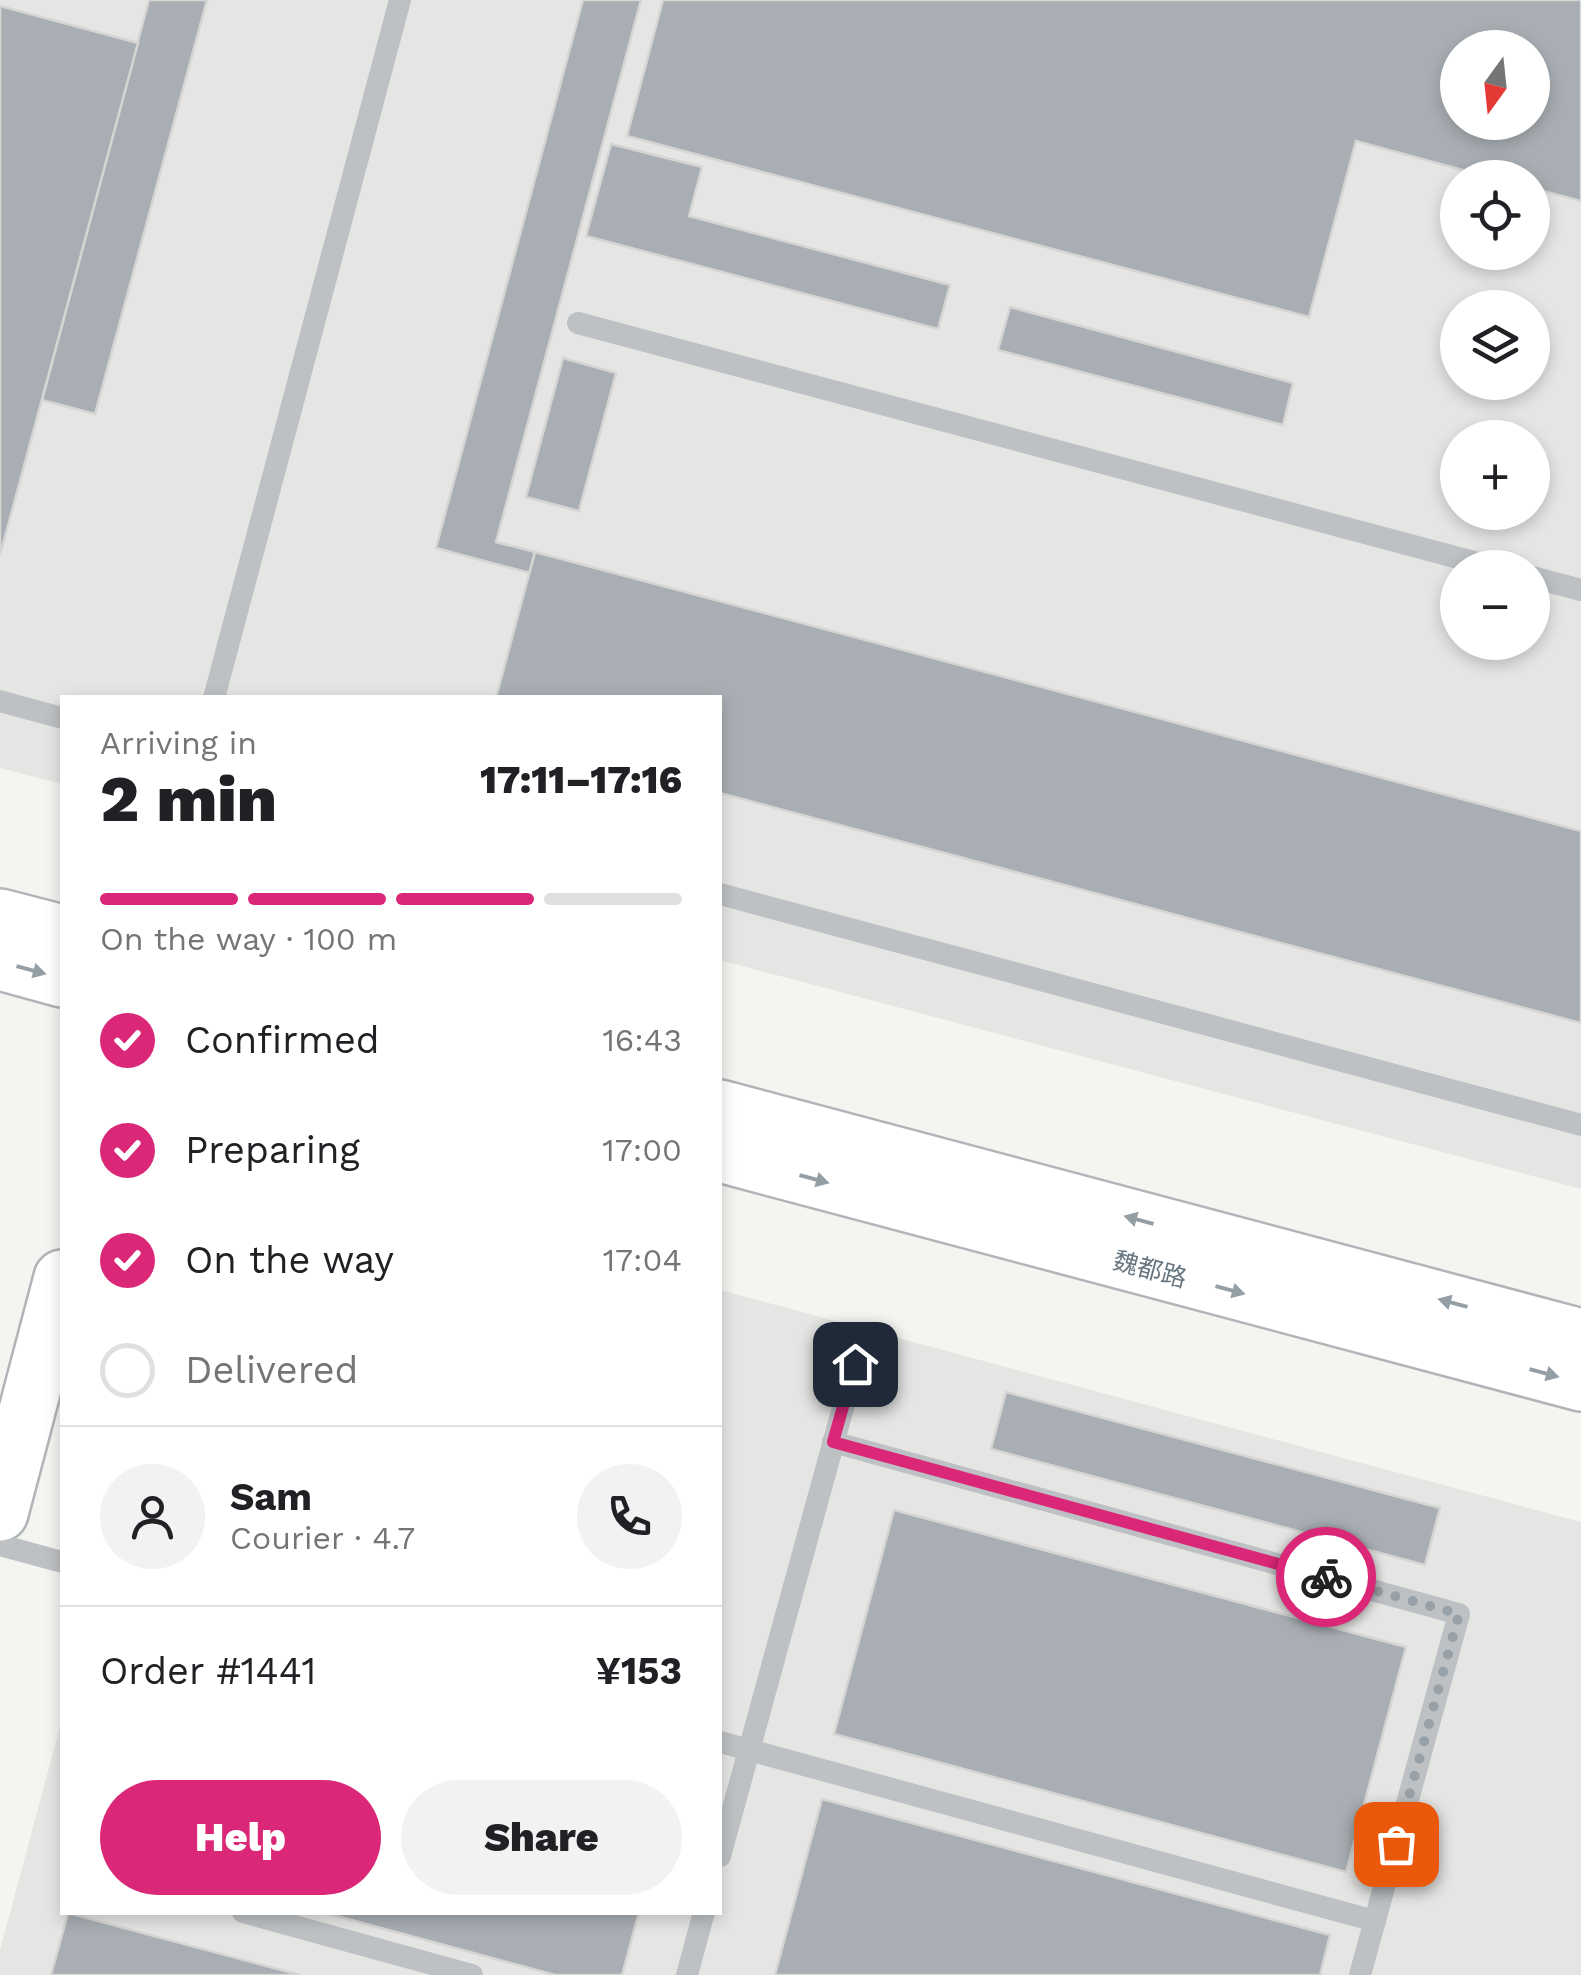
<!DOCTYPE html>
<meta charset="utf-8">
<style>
:root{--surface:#fff;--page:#f2f2f2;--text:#202124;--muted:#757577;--line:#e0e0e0;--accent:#db2777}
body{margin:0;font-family:"Work Sans","Noto Sans SC",sans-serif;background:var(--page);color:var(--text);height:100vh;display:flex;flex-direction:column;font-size:38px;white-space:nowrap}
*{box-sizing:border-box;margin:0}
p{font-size:32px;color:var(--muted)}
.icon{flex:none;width:55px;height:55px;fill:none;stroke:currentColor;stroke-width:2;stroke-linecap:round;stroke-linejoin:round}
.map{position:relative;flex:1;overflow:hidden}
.drawer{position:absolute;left:60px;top:695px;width:662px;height:1220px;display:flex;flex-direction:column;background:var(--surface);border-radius:0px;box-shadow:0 5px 15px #0003}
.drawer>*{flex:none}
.needle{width:65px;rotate:195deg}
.controls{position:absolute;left:1440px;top:30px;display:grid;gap:20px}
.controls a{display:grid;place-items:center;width:110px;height:110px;border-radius:50%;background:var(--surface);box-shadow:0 5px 15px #0003;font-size:50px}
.pin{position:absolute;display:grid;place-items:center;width:85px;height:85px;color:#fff;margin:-42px;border-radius:20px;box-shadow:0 5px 15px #0006}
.courier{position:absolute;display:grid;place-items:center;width:100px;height:100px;margin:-50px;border:8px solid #db2777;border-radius:50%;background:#fff;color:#222;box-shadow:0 2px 12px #0007}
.overview em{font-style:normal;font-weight:800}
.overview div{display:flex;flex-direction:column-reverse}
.overview{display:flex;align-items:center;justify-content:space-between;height:170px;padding:0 40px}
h1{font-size:65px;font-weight:800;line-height:75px}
.bar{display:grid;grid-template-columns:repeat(4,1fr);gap:15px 10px;align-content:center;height:120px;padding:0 40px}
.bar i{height:12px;border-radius:8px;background:var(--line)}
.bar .active{background:var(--accent)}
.bar p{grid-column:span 4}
.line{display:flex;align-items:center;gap:25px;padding:0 40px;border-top:2px solid var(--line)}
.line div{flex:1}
.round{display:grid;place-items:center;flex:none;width:105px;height:105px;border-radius:52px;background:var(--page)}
ol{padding:0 40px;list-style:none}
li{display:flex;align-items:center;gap:30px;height:110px}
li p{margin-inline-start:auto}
li .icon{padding:10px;border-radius:50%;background:var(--accent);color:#fff;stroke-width:4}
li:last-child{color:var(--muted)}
li i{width:55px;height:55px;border:5px solid var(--line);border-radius:50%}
.action{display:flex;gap:20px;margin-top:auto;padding:20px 40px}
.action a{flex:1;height:115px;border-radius:60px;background:var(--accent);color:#fff;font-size:40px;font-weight:800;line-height:115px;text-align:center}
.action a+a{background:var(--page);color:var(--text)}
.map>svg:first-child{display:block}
.built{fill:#e5e5e4;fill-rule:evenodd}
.building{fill:#a8aeb3;stroke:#d5d5d3;stroke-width:2.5;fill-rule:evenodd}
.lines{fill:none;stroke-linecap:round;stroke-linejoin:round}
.secondary-casing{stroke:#b0b5b8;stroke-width:60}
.lane{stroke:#bdc1c4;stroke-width:22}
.secondary{stroke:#fff;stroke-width:55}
.oneway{fill:#949ea5}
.done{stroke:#98a1a7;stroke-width:10;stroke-dasharray:0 18}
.route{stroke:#db2777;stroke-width:12}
.labels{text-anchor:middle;stroke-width:10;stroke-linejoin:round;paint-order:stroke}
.street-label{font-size:25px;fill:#66757f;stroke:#fff}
</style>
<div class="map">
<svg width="1581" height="1975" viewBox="0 0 1581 1975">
<rect width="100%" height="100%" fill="#f4f4f1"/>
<!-- built -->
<g class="built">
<path d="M 0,0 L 1581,0 L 1581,1189 L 720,960 L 720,698 L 62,698 L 62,784 L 0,768 ZM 1458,48 L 1532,48 L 1532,122 L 1458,122 ZM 1458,178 L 1532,178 L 1532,252 L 1458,252 ZM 1458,308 L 1532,308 L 1532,382 L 1458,382 ZM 1458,438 L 1532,438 L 1532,512 L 1458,512 ZM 1458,568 L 1532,568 L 1532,642 L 1458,642 Z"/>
<polygon points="720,1290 1581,1522 1581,1975 0,1975 0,1950 62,1719 62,1912 720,1912"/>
</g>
<!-- building -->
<g class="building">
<polygon points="149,0 207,0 95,414 42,400"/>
<polygon points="583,0 641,0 496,542 535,552 530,573 436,548"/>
<path d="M 663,0 L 1581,0 L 1581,201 L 1532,188 L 1532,178 L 1492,178 L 1356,141 L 1309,317 L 627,136 ZM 1458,48 L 1532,48 L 1532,122 L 1458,122 Z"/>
<polygon points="0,6 138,43 0,555"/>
<polygon points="611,144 702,167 689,216 950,285 938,329 586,236"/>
<polygon points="1010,307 1293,383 1283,425 998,350"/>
<polygon points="563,358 616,373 579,511 526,497"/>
<polygon points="535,552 1581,831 1581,1023 720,793 720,698 496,698"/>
<polygon points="1006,1392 1440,1508 1425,1565 991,1449"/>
<polygon points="894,1510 1406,1647 1346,1872 834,1734"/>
<polygon points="822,1799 1330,1935 1320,1975 775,1975"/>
<polygon points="322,1912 639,1912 622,1975 555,1975"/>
<polygon points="68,1913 300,1975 51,1975"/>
</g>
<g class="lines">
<!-- secondary casing -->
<g class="secondary-casing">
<g id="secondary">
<polyline points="0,917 62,933"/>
<polyline points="0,962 62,979"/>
<polyline points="720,1108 1581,1337"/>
<polyline points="720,1154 1581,1383"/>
<polyline points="0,1513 62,1278"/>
</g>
</g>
<!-- lane -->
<g class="lane">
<polyline points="578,323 1496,568"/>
<polyline points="1532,577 1581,590"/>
<polyline points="214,698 400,0"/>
<polyline points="0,701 62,718"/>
<polyline points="720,894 1581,1125"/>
<polyline points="833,1442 1459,1614 1360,1975"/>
<polyline points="0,1545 62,1562"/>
<polyline points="720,1742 1375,1921"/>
<polyline points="720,1856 855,1364"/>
<polyline points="243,1912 472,1975"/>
<polyline points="687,1975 704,1912"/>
</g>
<!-- secondary -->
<use href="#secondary" class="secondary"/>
</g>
<!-- one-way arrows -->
<defs><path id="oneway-solid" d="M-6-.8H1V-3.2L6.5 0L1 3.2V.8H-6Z" transform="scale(2.5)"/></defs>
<g class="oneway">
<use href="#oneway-solid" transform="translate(31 970) rotate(15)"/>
<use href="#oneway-solid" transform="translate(814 1179) rotate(15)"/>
<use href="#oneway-solid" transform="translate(1139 1220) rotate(-165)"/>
<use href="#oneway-solid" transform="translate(1230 1290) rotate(15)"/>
<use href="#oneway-solid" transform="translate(1453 1303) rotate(-165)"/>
<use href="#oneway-solid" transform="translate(1544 1373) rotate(15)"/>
</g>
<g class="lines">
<!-- done -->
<polyline class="done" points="1326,1577 1459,1614 1396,1844"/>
<!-- route -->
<polyline class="route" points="855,1364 833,1442 1326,1577"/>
</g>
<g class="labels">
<!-- street labels -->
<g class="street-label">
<text transform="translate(1150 1269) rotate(15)" y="9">魏都路</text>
</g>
</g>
</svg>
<div class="controls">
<a><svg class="needle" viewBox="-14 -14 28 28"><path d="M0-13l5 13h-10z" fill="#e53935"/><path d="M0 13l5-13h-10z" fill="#757577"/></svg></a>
<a><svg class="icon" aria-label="locate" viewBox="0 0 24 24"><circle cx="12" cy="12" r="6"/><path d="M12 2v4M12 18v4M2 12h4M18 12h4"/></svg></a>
<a><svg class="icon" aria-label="layers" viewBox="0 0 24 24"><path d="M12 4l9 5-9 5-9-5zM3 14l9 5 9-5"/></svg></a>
<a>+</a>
<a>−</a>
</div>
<div class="pin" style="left:1396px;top:1844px;background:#ea580c"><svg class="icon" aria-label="bag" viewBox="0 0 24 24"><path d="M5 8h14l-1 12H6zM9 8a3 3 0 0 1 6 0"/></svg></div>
<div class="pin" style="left:855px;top:1364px;background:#1f2937"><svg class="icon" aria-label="home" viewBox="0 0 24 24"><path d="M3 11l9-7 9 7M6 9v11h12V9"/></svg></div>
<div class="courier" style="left:1326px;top:1577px"><svg class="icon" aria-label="bike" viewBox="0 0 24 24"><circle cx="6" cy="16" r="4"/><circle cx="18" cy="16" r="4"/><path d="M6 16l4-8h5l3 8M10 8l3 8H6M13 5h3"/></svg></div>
<section class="drawer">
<div class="overview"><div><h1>2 min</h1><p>Arriving in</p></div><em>17:11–17:16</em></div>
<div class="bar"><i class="active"></i><i class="active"></i><i class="active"></i><i></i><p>On the way · 100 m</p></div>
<ol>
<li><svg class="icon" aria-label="check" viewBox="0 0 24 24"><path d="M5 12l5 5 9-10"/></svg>Confirmed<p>16:43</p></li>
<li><svg class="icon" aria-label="check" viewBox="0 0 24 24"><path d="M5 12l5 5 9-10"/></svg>Preparing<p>17:00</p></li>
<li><svg class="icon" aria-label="check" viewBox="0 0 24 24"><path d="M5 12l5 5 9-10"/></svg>On the way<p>17:04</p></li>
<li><i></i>Delivered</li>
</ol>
<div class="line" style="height:180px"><a class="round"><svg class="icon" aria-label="person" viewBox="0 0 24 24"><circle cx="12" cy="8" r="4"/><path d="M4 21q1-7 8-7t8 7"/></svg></a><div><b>Sam</b><p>Courier · 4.7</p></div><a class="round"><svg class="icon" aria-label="phone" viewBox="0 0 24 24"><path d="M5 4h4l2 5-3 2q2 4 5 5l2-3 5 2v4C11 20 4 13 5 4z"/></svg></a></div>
<div class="line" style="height:130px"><div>Order #1441</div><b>¥153</b></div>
<div class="action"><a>Help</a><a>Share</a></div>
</section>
</div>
